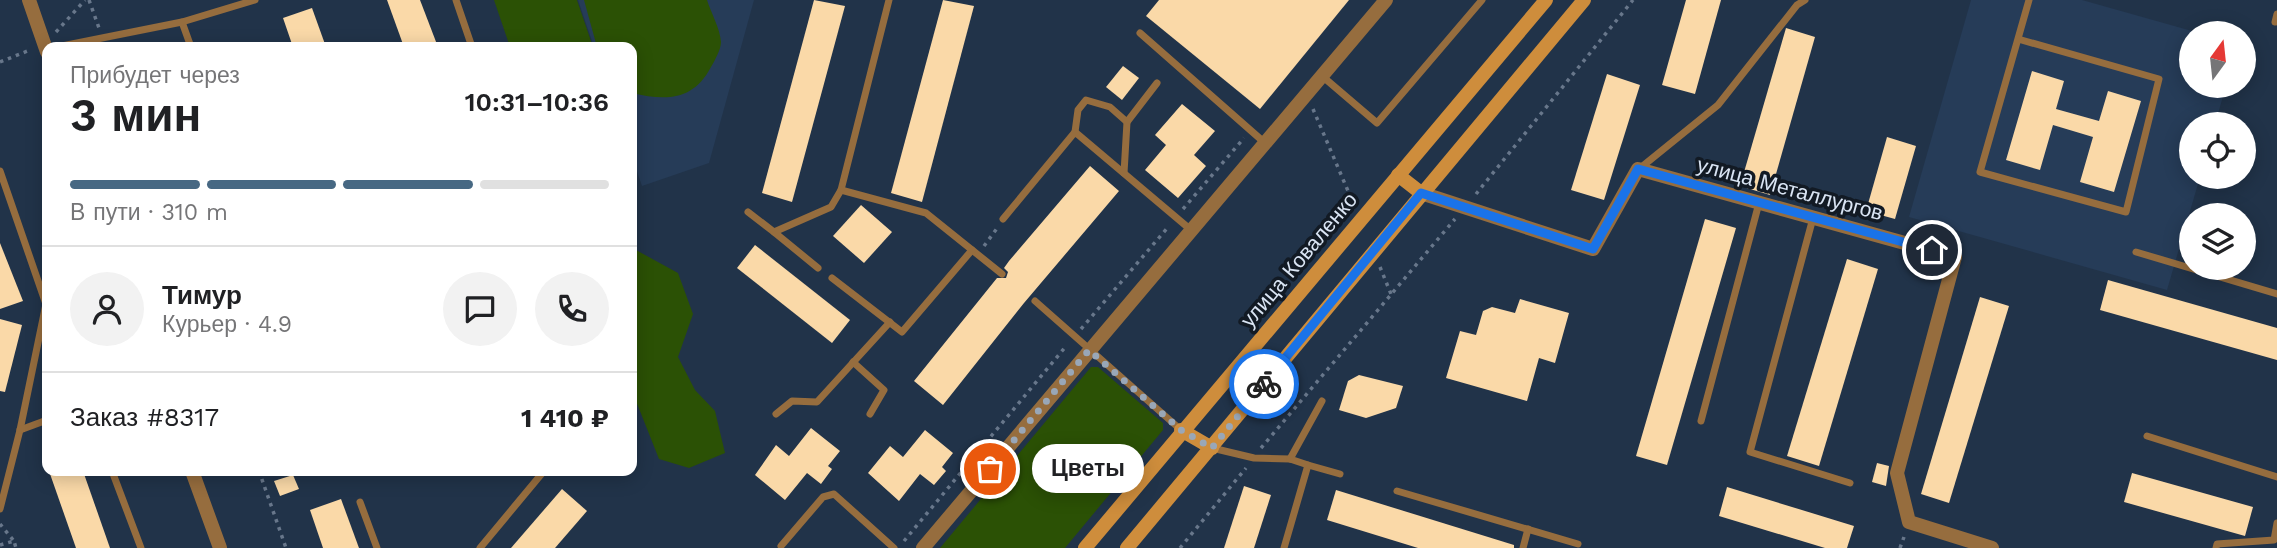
<!DOCTYPE html>
<html lang="ru">
<meta charset="utf-8">
<style>
:root{--surface:#fff;--page:#f2f2f2;--text:#202124;--muted:#757577;--line:#e0e0e0;--accent:#476883}
body{margin:0;font-family:"Work Sans",sans-serif;background:var(--page);color:var(--text);height:100vh;display:flex;flex-direction:column;font-size:26px;white-space:nowrap}
*{box-sizing:border-box;margin:0}
p{font-size:23px;color:var(--muted)}
.icon{flex:none;width:38px;height:38px;fill:none;stroke:currentColor;stroke-width:2;stroke-linecap:round;stroke-linejoin:round}
.map{position:relative;flex:1;overflow:hidden}
.sheet{position:absolute;left:42px;top:42px;width:595px;height:434px;display:flex;flex-direction:column;background:var(--surface);border-radius:14px;box-shadow:0 4px 18px #0003}
.sheet>*{flex:none}
.needle{width:46px;rotate:15deg}
.fabs{position:absolute;left:2179px;top:21px;display:grid;gap:14px}
.fabs a{display:grid;place-items:center;width:77px;height:77px;border-radius:50%;background:var(--surface);box-shadow:0 4px 18px #0003;font-size:35px}
.pin{position:absolute;display:grid;place-items:center;width:60px;height:60px;color:#fff;margin:-30px;border:4px solid #fff;border-radius:50%;box-shadow:0 2px 7px #0007}
.courier{position:absolute;display:grid;place-items:center;width:70px;height:70px;margin:-35px;border:5px solid #1a73e8;border-radius:50%;background:#fff;color:#222;box-shadow:0 2px 9px #0007}
.bubble{position:absolute;height:49px;border-radius:24px;background:var(--surface);box-shadow:0 4px 18px #0003;font-size:23px;font-weight:600;line-height:49px;text-align:center}
.headline em{font-style:normal;font-weight:600}
.headline div{display:flex;flex-direction:column-reverse}
.headline{display:flex;align-items:center;justify-content:space-between;height:119px;padding:0 28px}
h1{font-size:46px;font-weight:600;line-height:52px}
.bar{display:grid;grid-template-columns:repeat(4,1fr);gap:10px 7px;align-content:center;height:84px;padding:0 28px}
.bar i{height:9px;border-radius:5px;background:var(--line)}
.bar .current{background:var(--accent)}
.bar p{grid-column:span 4}
.line{display:flex;align-items:center;gap:18px;padding:0 28px;border-top:2px solid var(--line)}
.line div{flex:1}
.round{display:grid;place-items:center;flex:none;width:74px;height:74px;border-radius:37px;background:var(--page)}
.map>svg:first-child{display:block}
.built{fill:#263c58}
.green{fill:#2b5105}
.building{fill:#fad9a8}
.lines{fill:none;stroke-linecap:round;stroke-linejoin:round}
.path{stroke:#68778b;stroke-width:3.5;stroke-dasharray:3.5 5;stroke-linecap:butt}
.service{stroke:#966d3e;stroke-width:7}
.minor{stroke:#966d3e;stroke-width:14}
.secondary{stroke:#ce8d3c;stroke-width:14}
.done{stroke:#99a7b8;stroke-width:7;stroke-dasharray:0 12.6}
.route{stroke:#1a73e8;stroke-width:9}
.labels{text-anchor:middle;stroke-width:7;stroke-linejoin:round;paint-order:stroke}
.street-label{font-size:21px;fill:#dae5f4;stroke:#121a24}
</style>
<div class="map">
<svg width="2277" height="548" viewBox="0 0 2277 548">
<rect width="100%" height="100%" fill="#213349"/>
<!-- built -->
<g class="built">
<polygon points="578,0 754,0 709,163 642,186 632,157 632,47 594,47"/>
<polygon points="1971,0 2082,0 2199,33 2191,33 2191,86 2226,86 2215,124 2191,124 2191,177 2200,177 2167,290 1909,217"/>
</g>
<!-- green -->
<g class="green">
<polygon points="494,0 577,0 593,47 510,47"/>
<path d="M 584,0 L 707,0 C 711,13 720,28 721,42 C 721,49 715,60 711,67 C 693,101 666,101 632,93 L 632,47 L 597,47 Z"/>
<polygon points="636,250 678,273 693,314 678,357 695,390 715,411 725,453 689,468 659,459 632,391 632,251"/>
<polygon points="1091,367 1098,367 1163,423 1163,430 1065,548 940,548"/>
</g>
<!-- building -->
<g class="building">
<polygon points="387,0 420,0 438,47 404,47"/>
<polygon points="814,0 845,6 792,202 762,193"/>
<polygon points="943,0 974,6 922,202 891,193"/>
<polygon points="1159,0 1349,0 1260,109 1146,16"/>
<polygon points="1686,0 1721,0 1695,94 1662,85"/>
<polygon points="312,8 326,47 293,47 283,18"/>
<polygon points="1786,28 1815,37 1770,195 1740,186"/>
<polygon points="1123,66 1139,78 1122,100 1106,87"/>
<polygon points="2032,71 2064,81 2056,109 2099,121 2108,91 2141,101 2114,192 2080,182 2093,137 2053,125 2040,170 2006,160"/>
<polygon points="1607,74 1640,85 1604,200 1571,190"/>
<polygon points="1182,104 1215,131 1194,155 1206,166 1178,198 1145,170 1166,145 1155,135"/>
<polygon points="1887,137 1916,146 1895,219 1866,211"/>
<polygon points="1090,166 1119,191 1024,303 943,405 914,381 997,278 1006,278 1008,272 1004,268 1009,261"/>
<polygon points="861,205 892,232 864,263 833,236"/>
<polygon points="1705,219 1736,228 1667,465 1636,456"/>
<polygon points="0,243 23,301 0,309"/>
<polygon points="755,245 850,320 832,343 737,268"/>
<polygon points="1847,259 1878,269 1819,466 1787,456"/>
<polygon points="2108,280 2277,328 2277,360 2100,310"/>
<polygon points="1980,297 2009,306 1949,503 1921,494"/>
<polygon points="1520,299 1569,313 1555,363 1539,358 1527,401 1446,378 1460,331 1476,335 1483,311 1492,307 1515,313"/>
<polygon points="0,319 22,325 5,392 0,391"/>
<polygon points="1359,375 1403,386 1396,408 1366,418 1339,410 1348,381"/>
<polygon points="811,428 840,451 828,466 832,469 821,484 807,473 785,500 755,475 776,445 789,456"/>
<polygon points="925,430 953,453 942,467 946,471 934,485 920,474 899,501 868,473 890,446 903,457"/>
<polygon points="1877,463 1889,466 1886,486 1872,482"/>
<polygon points="49,471 83,471 110,548 76,548"/>
<polygon points="2132,473 2253,507 2245,536 2124,502"/>
<polygon points="293,475 299,489 280,496 274,481"/>
<polygon points="1244,486 1271,495 1254,548 1224,548"/>
<polygon points="1727,487 1854,526 1847,548 1825,548 1719,516"/>
<polygon points="562,489 587,511 555,548 511,548"/>
<polygon points="1336,490 1514,545 1514,548 1418,548 1327,520"/>
<polygon points="341,499 359,548 323,548 310,510"/>
</g>
<g class="lines">
<!-- path -->
<g class="path">
<polyline points="89,0 99,28"/>
<polyline points="56,32 85,0"/>
<polyline points="0,62 30,50"/>
<polyline points="1313,109 1354,205"/>
<polyline points="1476,194 1633,0"/>
<polyline points="1183,209 1244,138"/>
<polyline points="984,246 998,227"/>
<polyline points="1380,267 1391,294"/>
<polyline points="1081,329 1169,226"/>
<polyline points="1261,448 1455,219"/>
<polyline points="259,471 286,548"/>
<polyline points="0,524 14,541"/>
<polyline points="904,541 1067,345"/>
<polyline points="0,545 14,541 16,548"/>
<polyline points="1180,548 1246,468"/>
<polyline points="1900,548 1904,537"/>
</g>
<!-- service -->
<g class="service">
<polyline points="456,0 472,47"/>
<polyline points="889,0 841,190 926,213 1002,274"/>
<polyline points="182,22 191,47"/>
<polyline points="2275,22 2277,14"/>
<polyline points="1140,33 1265,143"/>
<polyline points="2018,39 2159,79 2126,212 1980,172 2029,0"/>
<polyline points="57,47 182,22 255,0"/>
<polyline points="1322,76 1377,123 1482,0"/>
<polyline points="1075,132 1078,110 1086,100 1110,107 1127,122"/>
<polyline points="1639,169 1718,105 1797,5 1805,0"/>
<polyline points="0,171 46,304 20,430 0,509"/>
<polyline points="1124,173 1127,122 1157,83"/>
<polyline points="748,212 774,232"/>
<polyline points="1813,218 1750,452 1850,483"/>
<polyline points="1003,219 1075,132 1191,230"/>
<polyline points="2136,252 2277,294"/>
<polyline points="818,268 774,232 831,207 841,190"/>
<polyline points="832,278 902,332 972,250"/>
<polyline points="1035,301 1181,430"/>
<polyline points="853,362 884,390 870,414"/>
<polyline points="776,414 792,401 817,402 890,322"/>
<polyline points="1701,421 1759,203"/>
<polyline points="20,430 47,420"/>
<polyline points="2147,436 2277,477"/>
<polyline points="1212,448 1254,458 1290,459 1308,465 1284,548"/>
<polyline points="1290,459 1322,401"/>
<polyline points="1308,465 1340,474"/>
<polyline points="112,471 141,548"/>
<polyline points="1397,491 1578,544"/>
<polyline points="360,502 377,548"/>
<polyline points="781,546 823,497 834,494 894,548"/>
<polyline points="480,548 544,471"/>
<polyline points="1523,548 1528,529"/>
<polyline points="2216,548 2217,544 2274,540 2277,523"/>
</g>
<!-- minor -->
<g class="minor">
<polyline points="29,0 47,52"/>
<polyline points="1421,193 1593,249 1638,169 1955,257 1897,473 1909,522 1992,548"/>
<polyline points="192,471 220,548"/>
<polyline points="923,548 1386,0"/>
</g>
<!-- secondary -->
<g class="secondary">
<polyline points="1398,175 1421,193"/>
<polyline points="1181,430 1212,448"/>
<polyline points="1085,548 1546,0"/>
<polyline points="1127,548 1584,0"/>
</g>
</g>
<g class="lines">
<!-- done -->
<polyline class="done" points="990,469 1089,350 1181,430 1212,448 1264,384"/>
<!-- route -->
<polyline class="route" points="1264,384 1421,193 1593,249 1638,169 1932,250"/>
</g>
<g class="labels">
<!-- street labels -->
<g class="street-label">
<text transform="translate(1790 189) rotate(15)" y="7">улица Металлургов</text>
<text transform="translate(1299 260) rotate(-50)" y="7">улица Коваленко</text>
</g>
</g>
</svg>
<div class="fabs">
<a><svg class="needle" viewBox="-14 -14 28 28"><path d="M0-13l5 13h-10z" fill="#e53935"/><path d="M0 13l5-13h-10z" fill="#757577"/></svg></a>
<a><svg class="icon" aria-label="locate" viewBox="0 0 24 24"><circle cx="12" cy="12" r="6"/><path d="M12 2v4M12 18v4M2 12h4M18 12h4"/></svg></a>
<a><svg class="icon" aria-label="layers" viewBox="0 0 24 24"><path d="M12 4l9 5-9 5-9-5zM3 14l9 5 9-5"/></svg></a>
</div>
<div class="pin" style="left:990px;top:469px;background:#ea580c"><svg class="icon" aria-label="bag" viewBox="0 0 24 24"><path d="M5 8h14l-1 12H6zM9 8a3 3 0 0 1 6 0"/></svg></div>
<div class="pin" style="left:1932px;top:250px;background:#1f2937"><svg class="icon" aria-label="home" viewBox="0 0 24 24"><path d="M3 11l9-7 9 7M6 9v11h12V9"/></svg></div>
<div class="courier" style="left:1264px;top:384px"><svg class="icon" aria-label="bike" viewBox="0 0 24 24"><circle cx="6" cy="16" r="4"/><circle cx="18" cy="16" r="4"/><path d="M6 16l4-8h5l3 8M10 8l3 8H6M13 5h3"/></svg></div>
<div class="bubble" style="left:1032px;top:444px;width:112px">Цветы</div>
<section class="sheet">
<div class="headline"><div><h1>3 мин</h1><p>Прибудет через</p></div><em>10:31–10:36</em></div>
<div class="bar"><i class="current"></i><i class="current"></i><i class="current"></i><i></i><p>В пути · 310 m</p></div>
<div class="line" style="height:126px"><a class="round"><svg class="icon" aria-label="person" viewBox="0 0 24 24"><circle cx="12" cy="8" r="4"/><path d="M4 21q1-7 8-7t8 7"/></svg></a><div><b>Тимур</b><p>Курьер · 4.9</p></div><a class="round"><svg class="icon" aria-label="chat" viewBox="0 0 24 24"><path d="M4 5h16v11H9l-5 4z"/></svg></a><a class="round"><svg class="icon" aria-label="phone" viewBox="0 0 24 24"><path d="M5 4h4l2 5-3 2q2 4 5 5l2-3 5 2v4C11 20 4 13 5 4z"/></svg></a></div>
<div class="line" style="height:91px"><div>Заказ #8317</div><b>1 410 ₽</b></div>
</section>
</div>
